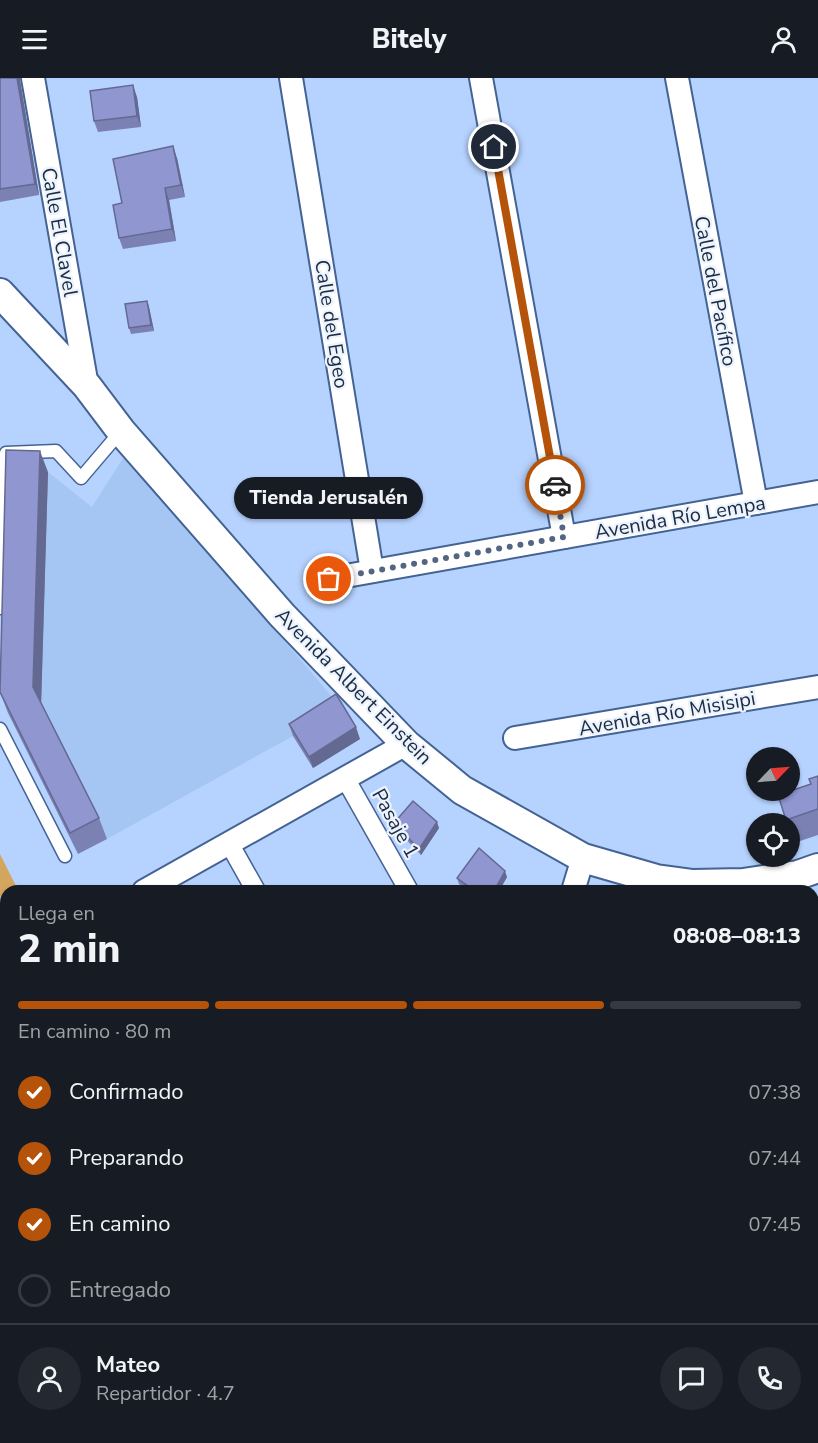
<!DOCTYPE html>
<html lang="es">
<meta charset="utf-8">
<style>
:root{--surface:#171b24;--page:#242831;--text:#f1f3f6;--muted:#9ea1a6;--line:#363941;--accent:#b45309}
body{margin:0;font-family:"Nunito Sans",sans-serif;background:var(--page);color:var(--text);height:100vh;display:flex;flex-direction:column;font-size:22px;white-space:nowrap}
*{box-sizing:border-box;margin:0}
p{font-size:20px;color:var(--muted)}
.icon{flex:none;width:33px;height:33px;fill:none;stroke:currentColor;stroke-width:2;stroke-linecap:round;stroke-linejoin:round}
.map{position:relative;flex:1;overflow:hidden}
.drawer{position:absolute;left:0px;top:807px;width:819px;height:558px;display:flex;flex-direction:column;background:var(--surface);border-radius:18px 18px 0 0;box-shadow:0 2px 4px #0004}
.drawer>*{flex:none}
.needle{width:39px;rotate:65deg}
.buttons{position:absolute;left:746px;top:669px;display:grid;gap:12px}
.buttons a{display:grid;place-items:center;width:54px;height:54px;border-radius:50%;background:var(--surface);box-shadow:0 2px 4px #0004;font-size:30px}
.pin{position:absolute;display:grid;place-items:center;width:51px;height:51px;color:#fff;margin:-26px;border:3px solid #fff;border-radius:50%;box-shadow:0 2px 6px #0007}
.courier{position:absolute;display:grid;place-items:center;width:60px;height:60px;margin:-30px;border:4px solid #b45309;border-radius:50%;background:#fff;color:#222;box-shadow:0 2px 8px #0007}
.bubble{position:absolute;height:42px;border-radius:21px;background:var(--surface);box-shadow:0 2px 4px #0004;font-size:20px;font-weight:800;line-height:42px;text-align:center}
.summary em{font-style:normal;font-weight:800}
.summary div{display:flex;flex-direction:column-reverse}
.summary{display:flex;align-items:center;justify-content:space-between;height:102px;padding:0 18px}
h1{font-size:39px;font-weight:800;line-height:45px}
.bar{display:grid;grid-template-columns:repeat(4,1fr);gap:9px 6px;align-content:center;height:72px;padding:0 18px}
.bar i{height:8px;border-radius:4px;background:var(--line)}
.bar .active{background:var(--accent)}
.bar p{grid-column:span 4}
.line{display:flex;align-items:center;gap:15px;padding:0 18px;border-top:2px solid var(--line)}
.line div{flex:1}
.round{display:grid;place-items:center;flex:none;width:63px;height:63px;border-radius:32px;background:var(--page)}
ol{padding:0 18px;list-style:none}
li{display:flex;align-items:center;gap:18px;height:66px}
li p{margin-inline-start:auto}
li .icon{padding:6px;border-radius:50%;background:var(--accent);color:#fff;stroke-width:4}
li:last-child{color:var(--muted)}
li i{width:33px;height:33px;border:3px solid var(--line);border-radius:50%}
header{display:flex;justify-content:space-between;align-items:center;height:78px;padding:0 18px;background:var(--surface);font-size:27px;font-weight:800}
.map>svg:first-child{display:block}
.built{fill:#a5c5f3}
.green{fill:#d2a65e}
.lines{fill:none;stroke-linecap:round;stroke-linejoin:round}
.service-casing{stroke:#446394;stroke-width:15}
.pedestrian-casing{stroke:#446394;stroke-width:21}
.minor-casing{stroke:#446394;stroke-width:26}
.tertiary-casing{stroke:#446394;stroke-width:32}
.service{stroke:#fff;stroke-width:12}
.pedestrian{stroke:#fff;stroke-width:18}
.minor{stroke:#fff;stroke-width:22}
.tertiary{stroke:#fff;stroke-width:28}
.wall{fill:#7b81b3}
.shaded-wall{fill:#646992}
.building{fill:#8f96d0;stroke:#646992;stroke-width:1.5}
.done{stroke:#536582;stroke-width:6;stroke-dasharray:0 10.8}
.route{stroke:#b45309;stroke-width:8}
.labels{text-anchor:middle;stroke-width:4.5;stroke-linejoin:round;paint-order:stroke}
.street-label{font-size:20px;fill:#1d2a3f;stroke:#ebf3fe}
</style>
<header><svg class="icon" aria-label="menu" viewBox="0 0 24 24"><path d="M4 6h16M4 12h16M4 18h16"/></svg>Bitely<svg class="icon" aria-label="person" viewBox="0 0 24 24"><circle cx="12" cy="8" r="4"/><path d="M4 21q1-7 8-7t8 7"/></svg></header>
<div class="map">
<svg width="818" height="1365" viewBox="0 0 818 1365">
<rect width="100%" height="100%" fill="#b6d3ff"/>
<!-- built -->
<g class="built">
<polygon points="125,377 340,628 293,658 107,761 41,631 48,394 92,429"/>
<polygon points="424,1359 677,1359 678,1365 428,1365"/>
</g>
<!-- green -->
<polygon class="green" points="0,776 17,810 6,813 0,819"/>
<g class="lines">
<!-- service casing -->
<g class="service-casing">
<g id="service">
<polyline points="0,530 6,375 56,373 81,400 121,353"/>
<polyline points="0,651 65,778"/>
</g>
</g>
<!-- pedestrian casing -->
<g class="pedestrian-casing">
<g id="pedestrian">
<polyline points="345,700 409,813"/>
<polyline points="229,765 256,813"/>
<polyline points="0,1104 6,1114"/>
</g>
</g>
<!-- minor casing -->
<g class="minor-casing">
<g id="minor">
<polyline points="33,0 87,308"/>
<polyline points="291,0 372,493"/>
<polyline points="481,0 564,459"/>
<polyline points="677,0 756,425"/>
<polyline points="329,501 818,414"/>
<polyline points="515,660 818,609"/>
<polyline points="144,813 406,666"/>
<polyline points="573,813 583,780"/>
<polyline points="0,894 6,891"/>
<polyline points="179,1359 183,1365"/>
<polyline points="687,1359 687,1365"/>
<polyline points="745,1359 761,1365"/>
<polyline points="242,1365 246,1359"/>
</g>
</g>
<!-- tertiary casing -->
<g class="tertiary-casing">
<polyline id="tertiary" points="0,215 87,308 121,353 282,537 406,666 462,712 583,780 656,801 693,806 743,805 798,797 818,790"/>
</g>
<!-- service -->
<use href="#service" class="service"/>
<!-- pedestrian -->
<use href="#pedestrian" class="pedestrian"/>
<!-- minor -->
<use href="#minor" class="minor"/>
<!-- tertiary -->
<use href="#tertiary" class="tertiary"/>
</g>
<!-- wall -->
<g class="wall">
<polygon points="0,0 21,0 20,2 39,117 0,124"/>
<polygon points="137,19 141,49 98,54 94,43"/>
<polygon points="177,80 185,119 169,122 176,163 123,171 119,160 122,125"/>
<polygon points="147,223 149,229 154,253 131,256 129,250"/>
<polygon points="48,394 41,625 99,740 107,761 78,776 8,635 0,614"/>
<polygon points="289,646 360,661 313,690 293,658"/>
<polygon points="818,698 818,757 794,765 789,751 789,746 787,746 778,717 811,706"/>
<polygon points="394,745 439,750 421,777 396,751"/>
<polygon points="507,799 499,813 469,813 459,806 457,800"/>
<polygon points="813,1099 818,1101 818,1138 813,1136"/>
</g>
<!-- shaded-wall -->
<g class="shaded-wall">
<polygon points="17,0 21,0 20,2 39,117 35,106"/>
<polygon points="133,7 137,19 141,49 137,38"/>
<polygon points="173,68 177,80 185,119 181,107"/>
<polygon points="165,110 169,122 176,163 172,151"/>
<polygon points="147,223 149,229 154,253 151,247"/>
<polygon points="40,373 48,394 41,631 33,609"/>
<polygon points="356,649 360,661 313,690 309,679"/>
<polygon points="437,744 439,750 421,777 419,771"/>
<polygon points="505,793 507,799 499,813 494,813"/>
</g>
<!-- building -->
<g class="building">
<polygon points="0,0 17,0 35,106 0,111"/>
<polygon points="133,7 137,38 94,43 90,13"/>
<polygon points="173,68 181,107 165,110 172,151 119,160 113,127 122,125 113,81"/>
<polygon points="147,223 151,247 129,250 125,226"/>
<polygon points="6,372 40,373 33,609 99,740 70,755 0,614"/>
<polygon points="336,616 356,649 309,679 289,646"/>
<polygon points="818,698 818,731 786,742 778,717 811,706 809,701"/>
<polygon points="413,723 437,744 419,771 394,745"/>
<polygon points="479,770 505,793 494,813 475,813 457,800"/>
<polygon points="813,1099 818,1101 818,1128 813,1126"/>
<polygon points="117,1359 136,1359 140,1365 109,1365"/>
<polygon points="541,1359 572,1359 574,1365 524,1365 523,1364"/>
<polygon points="90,1360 93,1365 82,1365"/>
</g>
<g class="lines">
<!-- done -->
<polyline class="done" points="329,501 564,459 555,407"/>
<!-- route -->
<polyline class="route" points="494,69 555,407"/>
</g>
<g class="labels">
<!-- street labels -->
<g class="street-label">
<text transform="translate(60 154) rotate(80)" y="7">Calle El Clavel</text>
<text transform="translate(716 213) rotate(79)" y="7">Calle del Pacífico</text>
<text transform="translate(332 246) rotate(81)" y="7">Calle del Egeo</text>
<text transform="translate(680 439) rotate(-10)" y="7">Avenida Río Lempa</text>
<text transform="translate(354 608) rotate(45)" y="7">Avenida Albert Einstein</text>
<text transform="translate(667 635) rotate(-10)" y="7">Avenida Río Misisipi</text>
<text transform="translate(396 745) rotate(61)" y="7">Pasaje 1</text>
</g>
</g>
</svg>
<div class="buttons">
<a><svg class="needle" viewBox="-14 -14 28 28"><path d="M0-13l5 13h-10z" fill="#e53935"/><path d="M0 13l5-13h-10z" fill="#9ea1a6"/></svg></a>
<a><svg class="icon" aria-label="locate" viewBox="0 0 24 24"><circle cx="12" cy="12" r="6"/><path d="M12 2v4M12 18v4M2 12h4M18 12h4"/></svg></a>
</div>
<div class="pin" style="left:329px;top:501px;background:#ea580c"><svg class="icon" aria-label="bag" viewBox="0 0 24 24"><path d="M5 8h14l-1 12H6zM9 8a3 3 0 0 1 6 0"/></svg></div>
<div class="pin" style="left:494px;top:69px;background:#1f2937"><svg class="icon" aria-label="home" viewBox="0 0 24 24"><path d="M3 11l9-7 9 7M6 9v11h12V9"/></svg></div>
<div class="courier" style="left:555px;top:407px"><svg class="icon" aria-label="car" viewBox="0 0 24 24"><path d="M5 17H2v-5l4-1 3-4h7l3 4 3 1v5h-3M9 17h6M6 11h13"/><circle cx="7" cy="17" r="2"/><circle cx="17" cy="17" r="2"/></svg></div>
<div class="bubble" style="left:234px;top:399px;width:189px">Tienda Jerusalén</div>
<section class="drawer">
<div class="summary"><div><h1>2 min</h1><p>Llega en</p></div><em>08:08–08:13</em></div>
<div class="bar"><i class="active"></i><i class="active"></i><i class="active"></i><i></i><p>En camino · 80 m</p></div>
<ol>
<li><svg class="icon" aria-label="check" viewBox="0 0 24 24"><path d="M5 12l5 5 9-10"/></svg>Confirmado<p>07:38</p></li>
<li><svg class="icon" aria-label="check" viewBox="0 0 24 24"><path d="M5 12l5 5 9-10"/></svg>Preparando<p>07:44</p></li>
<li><svg class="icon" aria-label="check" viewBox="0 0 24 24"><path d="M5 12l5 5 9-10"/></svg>En camino<p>07:45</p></li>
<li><i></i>Entregado</li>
</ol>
<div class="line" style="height:108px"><a class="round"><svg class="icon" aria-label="person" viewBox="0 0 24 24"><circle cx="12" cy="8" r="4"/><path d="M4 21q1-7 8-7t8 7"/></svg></a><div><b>Mateo</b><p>Repartidor · 4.7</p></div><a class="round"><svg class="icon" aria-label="chat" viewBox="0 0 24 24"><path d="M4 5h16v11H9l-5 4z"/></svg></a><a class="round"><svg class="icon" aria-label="phone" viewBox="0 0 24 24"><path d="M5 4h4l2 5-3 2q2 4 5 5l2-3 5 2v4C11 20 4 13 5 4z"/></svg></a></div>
</section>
</div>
